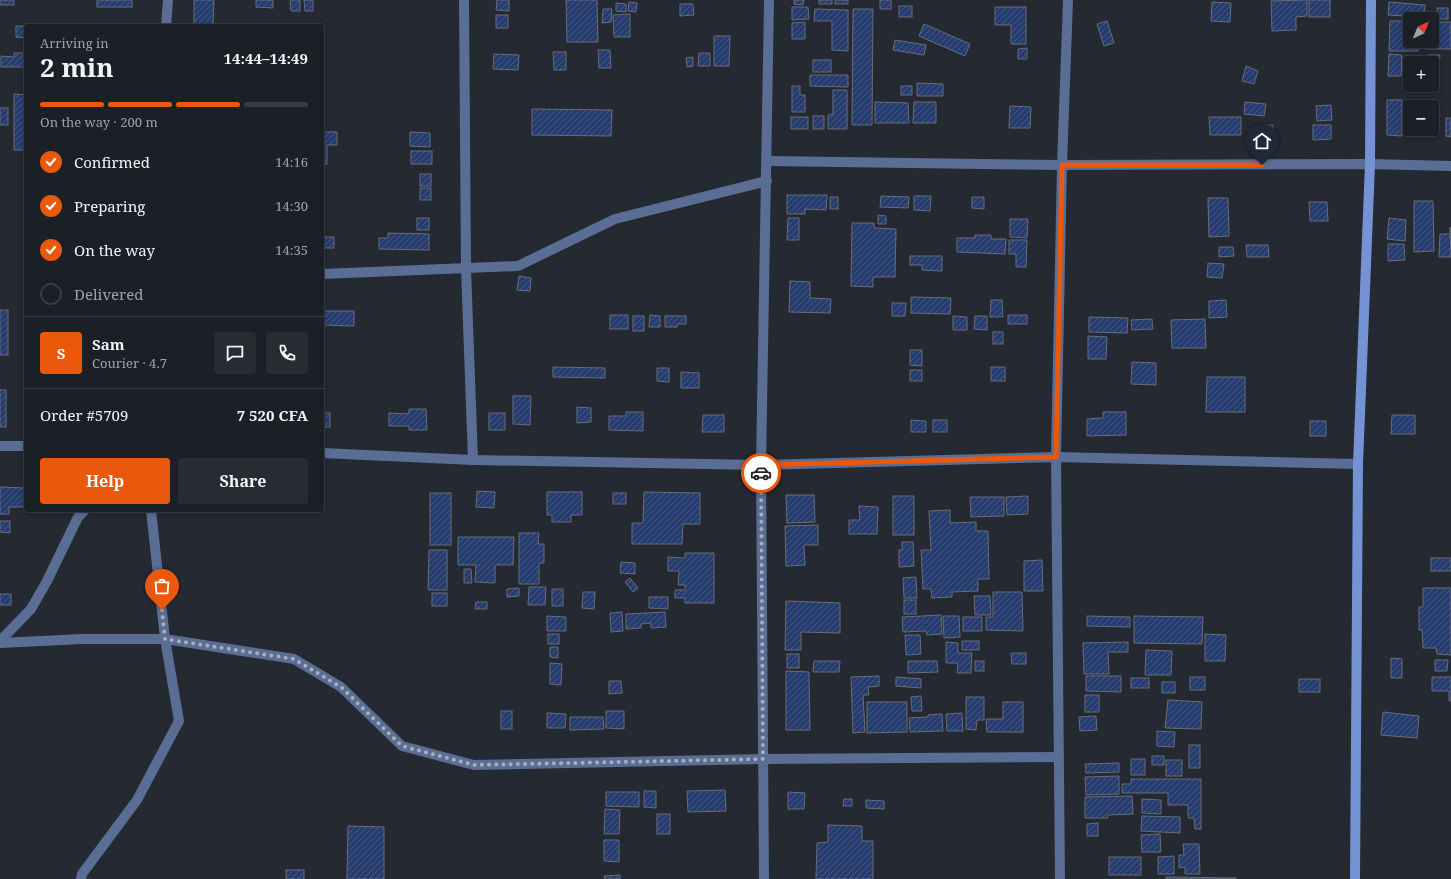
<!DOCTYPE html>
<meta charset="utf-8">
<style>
:root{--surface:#1b1f26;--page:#282c32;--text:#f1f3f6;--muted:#a0a2a7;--line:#393d43;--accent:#ea580c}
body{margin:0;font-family:"Noto Serif",serif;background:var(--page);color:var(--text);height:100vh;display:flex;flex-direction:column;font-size:15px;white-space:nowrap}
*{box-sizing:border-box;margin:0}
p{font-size:13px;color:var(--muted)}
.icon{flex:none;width:22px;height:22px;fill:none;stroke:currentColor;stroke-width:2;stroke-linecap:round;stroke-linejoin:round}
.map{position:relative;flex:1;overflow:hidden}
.sheet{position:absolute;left:24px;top:24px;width:300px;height:488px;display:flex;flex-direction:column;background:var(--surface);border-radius:4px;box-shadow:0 2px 6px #0003,0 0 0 1px var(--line)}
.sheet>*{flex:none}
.needle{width:26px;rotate:43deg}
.buttons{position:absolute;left:1403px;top:12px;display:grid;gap:8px}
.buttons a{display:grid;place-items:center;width:36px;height:36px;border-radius:4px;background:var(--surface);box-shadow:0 2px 6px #0003,0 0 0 1px var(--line);font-size:20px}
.pin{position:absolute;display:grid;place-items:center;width:34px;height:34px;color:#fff;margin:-41px -17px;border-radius:50% 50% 50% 0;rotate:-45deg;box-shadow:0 0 4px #0007}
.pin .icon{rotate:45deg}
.courier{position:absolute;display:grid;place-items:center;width:40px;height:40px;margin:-20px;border:3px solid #ea580c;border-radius:50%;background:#fff;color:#222;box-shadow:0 1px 5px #0007}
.head em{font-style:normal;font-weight:700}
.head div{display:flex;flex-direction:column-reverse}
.head{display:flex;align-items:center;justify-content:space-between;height:68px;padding:0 16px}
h1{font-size:26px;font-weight:700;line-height:30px}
.bar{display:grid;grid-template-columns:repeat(4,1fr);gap:6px 4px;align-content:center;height:48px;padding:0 16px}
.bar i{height:5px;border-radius:3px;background:var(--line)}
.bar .active{background:var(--accent)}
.bar p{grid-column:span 4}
.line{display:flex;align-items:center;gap:10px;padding:0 16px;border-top:1px solid var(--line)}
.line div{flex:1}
.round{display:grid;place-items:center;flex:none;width:42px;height:42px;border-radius:4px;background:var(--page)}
ol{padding:0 16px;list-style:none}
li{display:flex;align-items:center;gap:12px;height:44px}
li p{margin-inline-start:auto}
li .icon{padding:4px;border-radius:50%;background:var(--accent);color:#fff;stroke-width:4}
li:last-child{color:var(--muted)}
li i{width:22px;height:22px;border:2px solid var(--line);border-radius:50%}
.cta{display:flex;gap:8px;margin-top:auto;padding:8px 16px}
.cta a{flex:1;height:46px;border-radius:4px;background:var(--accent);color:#fff;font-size:16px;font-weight:700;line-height:46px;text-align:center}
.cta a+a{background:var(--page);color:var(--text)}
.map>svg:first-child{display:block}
.building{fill:url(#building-hatch);stroke:#686d78}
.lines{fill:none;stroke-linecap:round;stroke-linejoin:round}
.street{stroke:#5a6d95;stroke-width:10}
.secondary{stroke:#7593d4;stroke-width:10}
.done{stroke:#aaaeb5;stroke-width:4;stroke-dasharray:0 7.2}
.route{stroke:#ea580c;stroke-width:5}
</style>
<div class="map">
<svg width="1451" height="879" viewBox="0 0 1451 879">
<defs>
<pattern id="building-hatch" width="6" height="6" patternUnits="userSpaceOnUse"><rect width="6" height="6" fill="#263b6e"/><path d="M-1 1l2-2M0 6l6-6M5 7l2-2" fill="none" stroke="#465884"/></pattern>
</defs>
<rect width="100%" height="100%" fill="#242932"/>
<!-- building -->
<g class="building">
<rect x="0" y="0" width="14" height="5"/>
<rect x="97" y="0" width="35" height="7"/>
<polygon points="194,0 214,0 213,26 194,26"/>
<polygon points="256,0 273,0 273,8 256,7"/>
<polygon points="290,0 300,0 300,11 291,11"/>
<polygon points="304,0 313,0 313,11 305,11"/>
<polygon points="497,0 509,0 509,11 496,10"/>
<polygon points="566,0 597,0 598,42 567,42"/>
<polygon points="794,0 804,0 803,5 794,4"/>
<rect x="819" y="0" width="13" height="4"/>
<rect x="835" y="0" width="13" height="4"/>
<rect x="880" y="0" width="11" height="9"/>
<polygon points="1307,0 1307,16 1296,17 1296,30 1272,31 1271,1"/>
<rect x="1309" y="0" width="21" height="17"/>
<polygon points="629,2 637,3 636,12 628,11"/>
<polygon points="1212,2 1231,3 1230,22 1211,21"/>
<polygon points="1389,2 1425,5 1424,17 1388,15"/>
<polygon points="616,3 626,4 626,12 616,11"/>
<polygon points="680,4 693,4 694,15 680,16"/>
<rect x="899" y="6" width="13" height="11"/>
<polygon points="792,7 808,7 809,19 792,20"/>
<polygon points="995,7 1026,7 1026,44 1011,44 1011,25 995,25"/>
<rect x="1437" y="8" width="11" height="11"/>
<polygon points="603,9 612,9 611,22 602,23"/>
<polygon points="815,9 848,10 848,51 832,50 832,21 814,21"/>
<polygon points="853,9 873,9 872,125 852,125"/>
<polygon points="630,14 630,37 614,37 613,15"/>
<rect x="496" y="15" width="12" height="13"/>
<polygon points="1107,21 1114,43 1104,46 1097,24"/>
<polygon points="1390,21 1410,21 1410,41 1419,41 1418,51 1389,51"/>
<polygon points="805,22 805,39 792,39 792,23"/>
<polygon points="1432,22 1451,22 1451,49 1425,49 1425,41 1432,41"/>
<polygon points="924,24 970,44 965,56 919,36"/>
<polygon points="16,26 26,26 26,38 16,37"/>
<polygon points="714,36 730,36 729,66 714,66"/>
<polygon points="895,40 926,45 924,55 893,50"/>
<polygon points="1027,48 1027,59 1018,59 1018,49"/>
<polygon points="598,50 610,50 611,68 599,68"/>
<polygon points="553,52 566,52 566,70 554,70"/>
<polygon points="14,53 26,53 26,67 1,67 1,56 14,57"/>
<polygon points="699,53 710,53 710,66 698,66"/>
<polygon points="494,54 519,55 518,70 493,69"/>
<polygon points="1389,54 1402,55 1401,76 1388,76"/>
<polygon points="1428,55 1440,55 1439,65 1428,63"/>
<polygon points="1405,56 1413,56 1413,63 1410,63 1410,75 1405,75"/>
<polygon points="693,57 693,66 687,67 686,58"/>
<rect x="813" y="60" width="18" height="12"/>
<polygon points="1246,66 1258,71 1254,84 1242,81"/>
<polygon points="810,75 848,75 848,87 810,86"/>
<polygon points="917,83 943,84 943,96 917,96"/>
<polygon points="792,86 800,86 800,95 805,95 805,112 792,112"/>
<rect x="901" y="86" width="11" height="9"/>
<polygon points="833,90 847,90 847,129 828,129 828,115 833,114"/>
<polygon points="14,94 26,95 26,150 14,150"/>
<polygon points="1387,100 1402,100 1402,136 1387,135"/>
<polygon points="875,102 908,103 909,123 875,123"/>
<polygon points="914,102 936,102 936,123 913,123"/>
<polygon points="1245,102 1266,104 1264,116 1244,114"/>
<polygon points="1331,105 1332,120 1317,121 1316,106"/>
<polygon points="1010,106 1031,107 1030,128 1009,128"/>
<rect x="0" y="108" width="8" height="17"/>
<polygon points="532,109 612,110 611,136 532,135"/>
<rect x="813" y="116" width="11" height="13"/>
<rect x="791" y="117" width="17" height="12"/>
<polygon points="1209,117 1241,117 1241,135 1210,135"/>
<polygon points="1446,118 1451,118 1451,137 1446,136"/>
<rect x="1262" y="125" width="11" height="13"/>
<polygon points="1313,125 1331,125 1331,139 1313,140"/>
<polygon points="322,132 337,132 337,145 327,145 327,164 322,164"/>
<polygon points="410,132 430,133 430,147 410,146"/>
<rect x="411" y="151" width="21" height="13"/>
<rect x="420" y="174" width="11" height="12"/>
<rect x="420" y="188" width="11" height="12"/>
<polygon points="787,195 827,195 826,210 805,209 805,214 787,214"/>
<polygon points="881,196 909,197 908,208 880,207"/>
<polygon points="914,196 931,196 930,211 914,210"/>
<rect x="830" y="197" width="8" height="12"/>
<polygon points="972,197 984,197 984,209 972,208"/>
<polygon points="1208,198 1228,198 1229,236 1209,237"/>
<polygon points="1414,201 1433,201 1434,251 1414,252"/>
<polygon points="1309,202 1327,202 1328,221 1310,221"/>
<polygon points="878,215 886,216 886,224 878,224"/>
<rect x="417" y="218" width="12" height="12"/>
<polygon points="788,218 799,218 799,240 787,240"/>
<polygon points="1389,218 1406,220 1405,241 1387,239"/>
<polygon points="1010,219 1028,219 1027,238 1010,237"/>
<polygon points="852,223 874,223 874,228 896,229 895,277 873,277 873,287 851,286"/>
<polygon points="1450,227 1451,257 1439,257 1440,234 1450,234"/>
<polygon points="388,233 429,234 429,250 379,249 379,238 388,238"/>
<polygon points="975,235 991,235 991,239 1006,239 1005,254 957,252 957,238 975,238"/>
<rect x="322" y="237" width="12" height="11"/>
<polygon points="1009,240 1027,240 1026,267 1016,267 1016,254 1009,254"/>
<polygon points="1388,244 1404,244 1405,260 1388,261"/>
<polygon points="1246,245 1268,245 1269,257 1247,257"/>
<polygon points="1219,247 1233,247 1234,256 1219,257"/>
<polygon points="910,256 942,256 942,271 922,270 922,265 910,265"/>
<polygon points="1208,263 1224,264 1222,278 1207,277"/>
<polygon points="519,276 531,278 530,291 517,290"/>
<polygon points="790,281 810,282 810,298 831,299 830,313 789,312"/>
<polygon points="911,297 951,298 950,314 911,313"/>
<polygon points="991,300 1002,300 1003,317 990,317"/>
<polygon points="1226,300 1227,317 1209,318 1209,301"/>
<polygon points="892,303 906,303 905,316 892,316"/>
<rect x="0" y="310" width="8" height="45"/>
<polygon points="322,311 354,311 354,326 322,325"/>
<rect x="610" y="315" width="18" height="14"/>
<polygon points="650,315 660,316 660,327 649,327"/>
<rect x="1008" y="315" width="19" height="9"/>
<rect x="633" y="316" width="11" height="15"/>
<polygon points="665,316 686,316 686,324 677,324 677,327 665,327"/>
<polygon points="953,316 967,317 967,330 953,330"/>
<polygon points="975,316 987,316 987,330 974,329"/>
<polygon points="1089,317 1128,318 1127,333 1089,332"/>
<polygon points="1152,319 1153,329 1132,330 1131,320"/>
<polygon points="1205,319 1206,348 1172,348 1171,320"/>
<rect x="993" y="332" width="10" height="12"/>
<polygon points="1088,336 1107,337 1106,359 1088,359"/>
<polygon points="910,350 922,350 922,366 910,365"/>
<polygon points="322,359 324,360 324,381 322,381"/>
<polygon points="1132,362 1156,363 1156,385 1131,384"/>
<polygon points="553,367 605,368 605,378 553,377"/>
<rect x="991" y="367" width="14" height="14"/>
<polygon points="657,368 669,368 669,382 657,381"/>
<rect x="910" y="370" width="12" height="11"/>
<polygon points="681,372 699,373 699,388 681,388"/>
<polygon points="1207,377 1245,377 1245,412 1206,412"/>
<rect x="0" y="390" width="6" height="37"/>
<polygon points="513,396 531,396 530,425 513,424"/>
<polygon points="577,407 591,408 591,422 577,423"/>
<polygon points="409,409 426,409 427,430 409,430 409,426 389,426 389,413 409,414"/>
<polygon points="626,412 643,412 643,431 609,430 609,416 626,416"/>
<polygon points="1103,412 1126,412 1126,435 1087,436 1087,419 1103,418"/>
<rect x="322" y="413" width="8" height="14"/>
<rect x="489" y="413" width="16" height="17"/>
<polygon points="703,415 724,415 724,432 702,432"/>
<polygon points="1392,415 1415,415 1415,434 1391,434"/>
<polygon points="911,420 926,421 926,432 911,432"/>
<rect x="933" y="420" width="14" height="12"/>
<rect x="1310" y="421" width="16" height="15"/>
<polygon points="0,487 25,488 25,507 9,507 9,514 0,514"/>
<polygon points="477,491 495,492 494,508 476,507"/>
<polygon points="547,492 582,492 582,515 571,515 571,522 552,522 552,515 547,515"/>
<polygon points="644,492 700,493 700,524 683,524 682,544 632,544 632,523 643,523"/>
<rect x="430" y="493" width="21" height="52"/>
<rect x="613" y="493" width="13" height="11"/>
<polygon points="786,495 814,495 815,522 787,523"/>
<rect x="893" y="496" width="21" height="39"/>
<polygon points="1028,496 1028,514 1007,515 1006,497"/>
<polygon points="970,497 1004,497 1004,516 971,517"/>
<polygon points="859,506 878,507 877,534 849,534 849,520 860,520"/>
<polygon points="950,510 950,523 976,522 976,531 988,531 989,579 978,579 978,591 952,592 952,597 932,598 931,589 923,589 921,550 931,550 929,511"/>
<polygon points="0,521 10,521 10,533 0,532"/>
<polygon points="818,525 818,545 804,545 805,565 786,566 785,526"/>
<polygon points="519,533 539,533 538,544 544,544 544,563 539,563 539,584 519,584"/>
<polygon points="458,537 514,537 513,565 495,565 495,583 475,582 476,565 458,565"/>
<polygon points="902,542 913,542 914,566 899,567 899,550 902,550"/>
<polygon points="429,550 447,550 447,590 428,590"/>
<polygon points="685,553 714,553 714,603 685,603 685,598 675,598 675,590 685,590 685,585 678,585 679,571 668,571 668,557 685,558"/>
<rect x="1431" y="558" width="20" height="13"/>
<polygon points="1042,560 1043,591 1024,591 1024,561"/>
<polygon points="621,562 635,563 635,574 620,573"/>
<polygon points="464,569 471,569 472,583 464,583"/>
<polygon points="916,577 917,598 904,598 903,578"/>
<polygon points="630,578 638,588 633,592 625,582"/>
<polygon points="529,587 546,587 545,605 528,605"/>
<polygon points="519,588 519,596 507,597 507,589"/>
<polygon points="1423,588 1451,588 1451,655 1437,654 1436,648 1423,648 1422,630 1419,630 1419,607 1423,607"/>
<rect x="552" y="589" width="11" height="17"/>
<polygon points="583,592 595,592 594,609 582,608"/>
<polygon points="993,592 1022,592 1023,631 986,630 986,617 993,617"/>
<rect x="432" y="593" width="15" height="13"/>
<rect x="0" y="594" width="11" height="11"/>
<polygon points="974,596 990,596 991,615 975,615"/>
<polygon points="649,597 668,597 668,609 649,608"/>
<rect x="904" y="600" width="12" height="14"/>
<polygon points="786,601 840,603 840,633 801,632 801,650 785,650"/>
<polygon points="476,602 487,602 487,609 475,609"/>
<polygon points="622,612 623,631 611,632 610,613"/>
<polygon points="665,612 666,627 651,628 651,623 641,624 641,628 626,629 626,614"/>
<polygon points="941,615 942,634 927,635 926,631 903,632 902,617"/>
<polygon points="547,616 566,617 566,631 547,631"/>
<polygon points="943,616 959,616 960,637 944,638"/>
<polygon points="1087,616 1130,617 1130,627 1087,626"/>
<polygon points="1134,616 1203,617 1202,644 1134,643"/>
<rect x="963" y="617" width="19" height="14"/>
<rect x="548" y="634" width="11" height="10"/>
<polygon points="1205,634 1226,635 1225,661 1205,661"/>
<polygon points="905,635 920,635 921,654 906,655"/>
<rect x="962" y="641" width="17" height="9"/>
<polygon points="946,642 958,643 958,653 972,653 971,673 957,673 958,663 946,663"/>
<polygon points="1128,642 1128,652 1108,652 1109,674 1084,674 1083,643"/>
<polygon points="550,647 558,647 558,658 550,657"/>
<polygon points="1146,650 1172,651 1171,675 1145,675"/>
<polygon points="1011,653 1026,653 1026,664 1012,664"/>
<rect x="787" y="654" width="12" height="14"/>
<polygon points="1391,658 1402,659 1402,678 1391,678"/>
<polygon points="1435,660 1448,660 1447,671 1435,671"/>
<polygon points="814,661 840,661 839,672 813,672"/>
<polygon points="908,661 937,661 938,672 908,673"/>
<rect x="975" y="661" width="9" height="10"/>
<polygon points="550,663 562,664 561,685 550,684"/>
<polygon points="786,671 809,672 810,730 786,730"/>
<polygon points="879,676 879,686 868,687 869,695 863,695 865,732 853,733 851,677"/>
<polygon points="1086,676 1121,676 1121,692 1086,691"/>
<polygon points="896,677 921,679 921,688 896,686"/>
<rect x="1190" y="677" width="15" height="13"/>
<polygon points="1432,677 1451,677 1451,701 1449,701 1449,691 1432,691"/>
<rect x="1131" y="678" width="18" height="10"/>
<rect x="1299" y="679" width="21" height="13"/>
<polygon points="609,681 621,681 622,693 609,694"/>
<rect x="1162" y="682" width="13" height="11"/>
<rect x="1085" y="695" width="14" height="17"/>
<polygon points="921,696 922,711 912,711 911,697"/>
<polygon points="966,697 984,697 984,720 977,720 976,730 966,729"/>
<polygon points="1168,700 1202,702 1201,729 1165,728"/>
<polygon points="867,702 907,702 907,732 867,733"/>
<polygon points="1003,702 1023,702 1023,732 987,732 986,719 1003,719"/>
<rect x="501" y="711" width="11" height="18"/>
<polygon points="606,711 624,711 624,729 606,728"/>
<polygon points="1383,712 1419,716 1417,738 1381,735"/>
<polygon points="547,713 566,714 565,728 547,728"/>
<polygon points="962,713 963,731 947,731 946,714"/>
<polygon points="942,714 943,731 910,732 909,718 928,717 928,715"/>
<polygon points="1096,716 1097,730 1080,731 1079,717"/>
<polygon points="570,717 603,717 604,729 570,730"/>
<polygon points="1157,731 1175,732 1174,747 1157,746"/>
<rect x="1189" y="745" width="11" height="23"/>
<rect x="1152" y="756" width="12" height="9"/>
<rect x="1131" y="759" width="14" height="16"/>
<rect x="1166" y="760" width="16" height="16"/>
<polygon points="1119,763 1119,772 1086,773 1085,764"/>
<polygon points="1119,776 1119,794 1086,795 1085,777"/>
<polygon points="1131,779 1201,779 1201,829 1195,829 1194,818 1188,818 1188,805 1168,805 1168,793 1122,793 1122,784 1131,784"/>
<polygon points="725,790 726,811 688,812 687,791"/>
<polygon points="644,791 656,791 656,808 644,807"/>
<polygon points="606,792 639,792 639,807 606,806"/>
<polygon points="788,792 805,793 804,809 788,809"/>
<polygon points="1132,796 1133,814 1108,815 1108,818 1085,818 1085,797"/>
<polygon points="844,799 852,799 852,806 843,806"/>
<polygon points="1142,799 1161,800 1161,814 1142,813"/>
<polygon points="866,800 884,801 884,809 866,808"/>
<polygon points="605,809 620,810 619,834 604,834"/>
<rect x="657" y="814" width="13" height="20"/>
<polygon points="1142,816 1180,817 1180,833 1141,831"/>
<polygon points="1098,823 1098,836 1087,836 1087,824"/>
<polygon points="828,825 862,826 862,841 873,841 873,879 816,879 817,843 828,842"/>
<polygon points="348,826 384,827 384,879 347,879"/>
<polygon points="1160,834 1161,852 1142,852 1141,835"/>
<polygon points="604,840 619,840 619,862 604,861"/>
<polygon points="1183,844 1199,844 1200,874 1185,874 1185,867 1179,868 1179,855 1184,855"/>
<polygon points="1174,856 1174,874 1158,874 1158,857"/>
<rect x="1109" y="857" width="32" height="18"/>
<rect x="286" y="870" width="18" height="9"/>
<polygon points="620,875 620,879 605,879 604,876"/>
<polygon points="1166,877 1236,878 1236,879 1166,879"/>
</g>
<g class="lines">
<!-- street -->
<g class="street">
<polyline points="464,0 466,269 473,460"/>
<polyline points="166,26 168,0"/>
<polyline points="767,161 1062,165 1370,164 1451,166"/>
<polyline points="322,274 518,266 615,219 767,181"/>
<polyline points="0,446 26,446"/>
<polyline points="322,453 473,460 761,465 1056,457 1358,464"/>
<polyline points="0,641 31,609 47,581 78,517 85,510"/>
<polyline points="0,643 82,639 165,639 294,659 341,687 402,746 474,765 763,759 1058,757"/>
<polyline points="81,879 82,874 137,800 179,721 165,639 151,510"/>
<polyline points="764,879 761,465 769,0"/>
<polyline points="1060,879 1056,457 1062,165 1068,0"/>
</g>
<!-- secondary -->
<polyline class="secondary" points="1355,879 1358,464 1370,164 1371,0"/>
</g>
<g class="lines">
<!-- done -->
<polyline class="done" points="162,610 165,639 294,659 341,687 402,746 474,765 763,759 761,473"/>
<!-- route -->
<polyline class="route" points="761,473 761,465 1056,457 1062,165 1262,165"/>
</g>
</svg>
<div class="buttons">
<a><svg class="needle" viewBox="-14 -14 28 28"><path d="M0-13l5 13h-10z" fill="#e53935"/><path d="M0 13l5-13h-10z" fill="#a0a2a7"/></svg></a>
<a>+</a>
<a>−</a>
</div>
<div class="pin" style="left:162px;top:610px;background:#ea580c"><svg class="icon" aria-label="bag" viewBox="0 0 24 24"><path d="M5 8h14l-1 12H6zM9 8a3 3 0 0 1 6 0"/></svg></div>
<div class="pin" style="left:1262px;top:165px;background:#1f2937"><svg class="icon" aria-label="home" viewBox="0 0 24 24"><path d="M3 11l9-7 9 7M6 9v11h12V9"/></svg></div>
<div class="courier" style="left:761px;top:473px"><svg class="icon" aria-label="car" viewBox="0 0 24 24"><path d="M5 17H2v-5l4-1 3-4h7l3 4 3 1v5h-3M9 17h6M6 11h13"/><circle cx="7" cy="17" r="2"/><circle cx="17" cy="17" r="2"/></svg></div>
<section class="sheet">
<div class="head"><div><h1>2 min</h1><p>Arriving in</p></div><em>14:44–14:49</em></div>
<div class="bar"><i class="active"></i><i class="active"></i><i class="active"></i><i></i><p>On the way · 200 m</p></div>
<ol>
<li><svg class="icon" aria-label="check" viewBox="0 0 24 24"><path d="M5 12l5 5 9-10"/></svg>Confirmed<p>14:16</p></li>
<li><svg class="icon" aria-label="check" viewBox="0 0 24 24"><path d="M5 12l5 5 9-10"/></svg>Preparing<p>14:30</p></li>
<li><svg class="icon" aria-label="check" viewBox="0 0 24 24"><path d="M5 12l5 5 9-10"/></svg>On the way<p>14:35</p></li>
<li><i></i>Delivered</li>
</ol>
<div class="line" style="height:72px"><b class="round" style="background:var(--accent);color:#fff">S</b><div><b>Sam</b><p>Courier · 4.7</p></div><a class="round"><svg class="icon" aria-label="chat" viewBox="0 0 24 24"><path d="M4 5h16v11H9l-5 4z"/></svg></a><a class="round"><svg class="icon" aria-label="phone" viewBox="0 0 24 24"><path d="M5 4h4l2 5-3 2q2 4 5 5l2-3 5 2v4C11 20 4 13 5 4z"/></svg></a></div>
<div class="line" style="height:52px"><div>Order #5709</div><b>7 520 CFA</b></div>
<div class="cta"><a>Help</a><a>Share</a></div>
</section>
</div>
